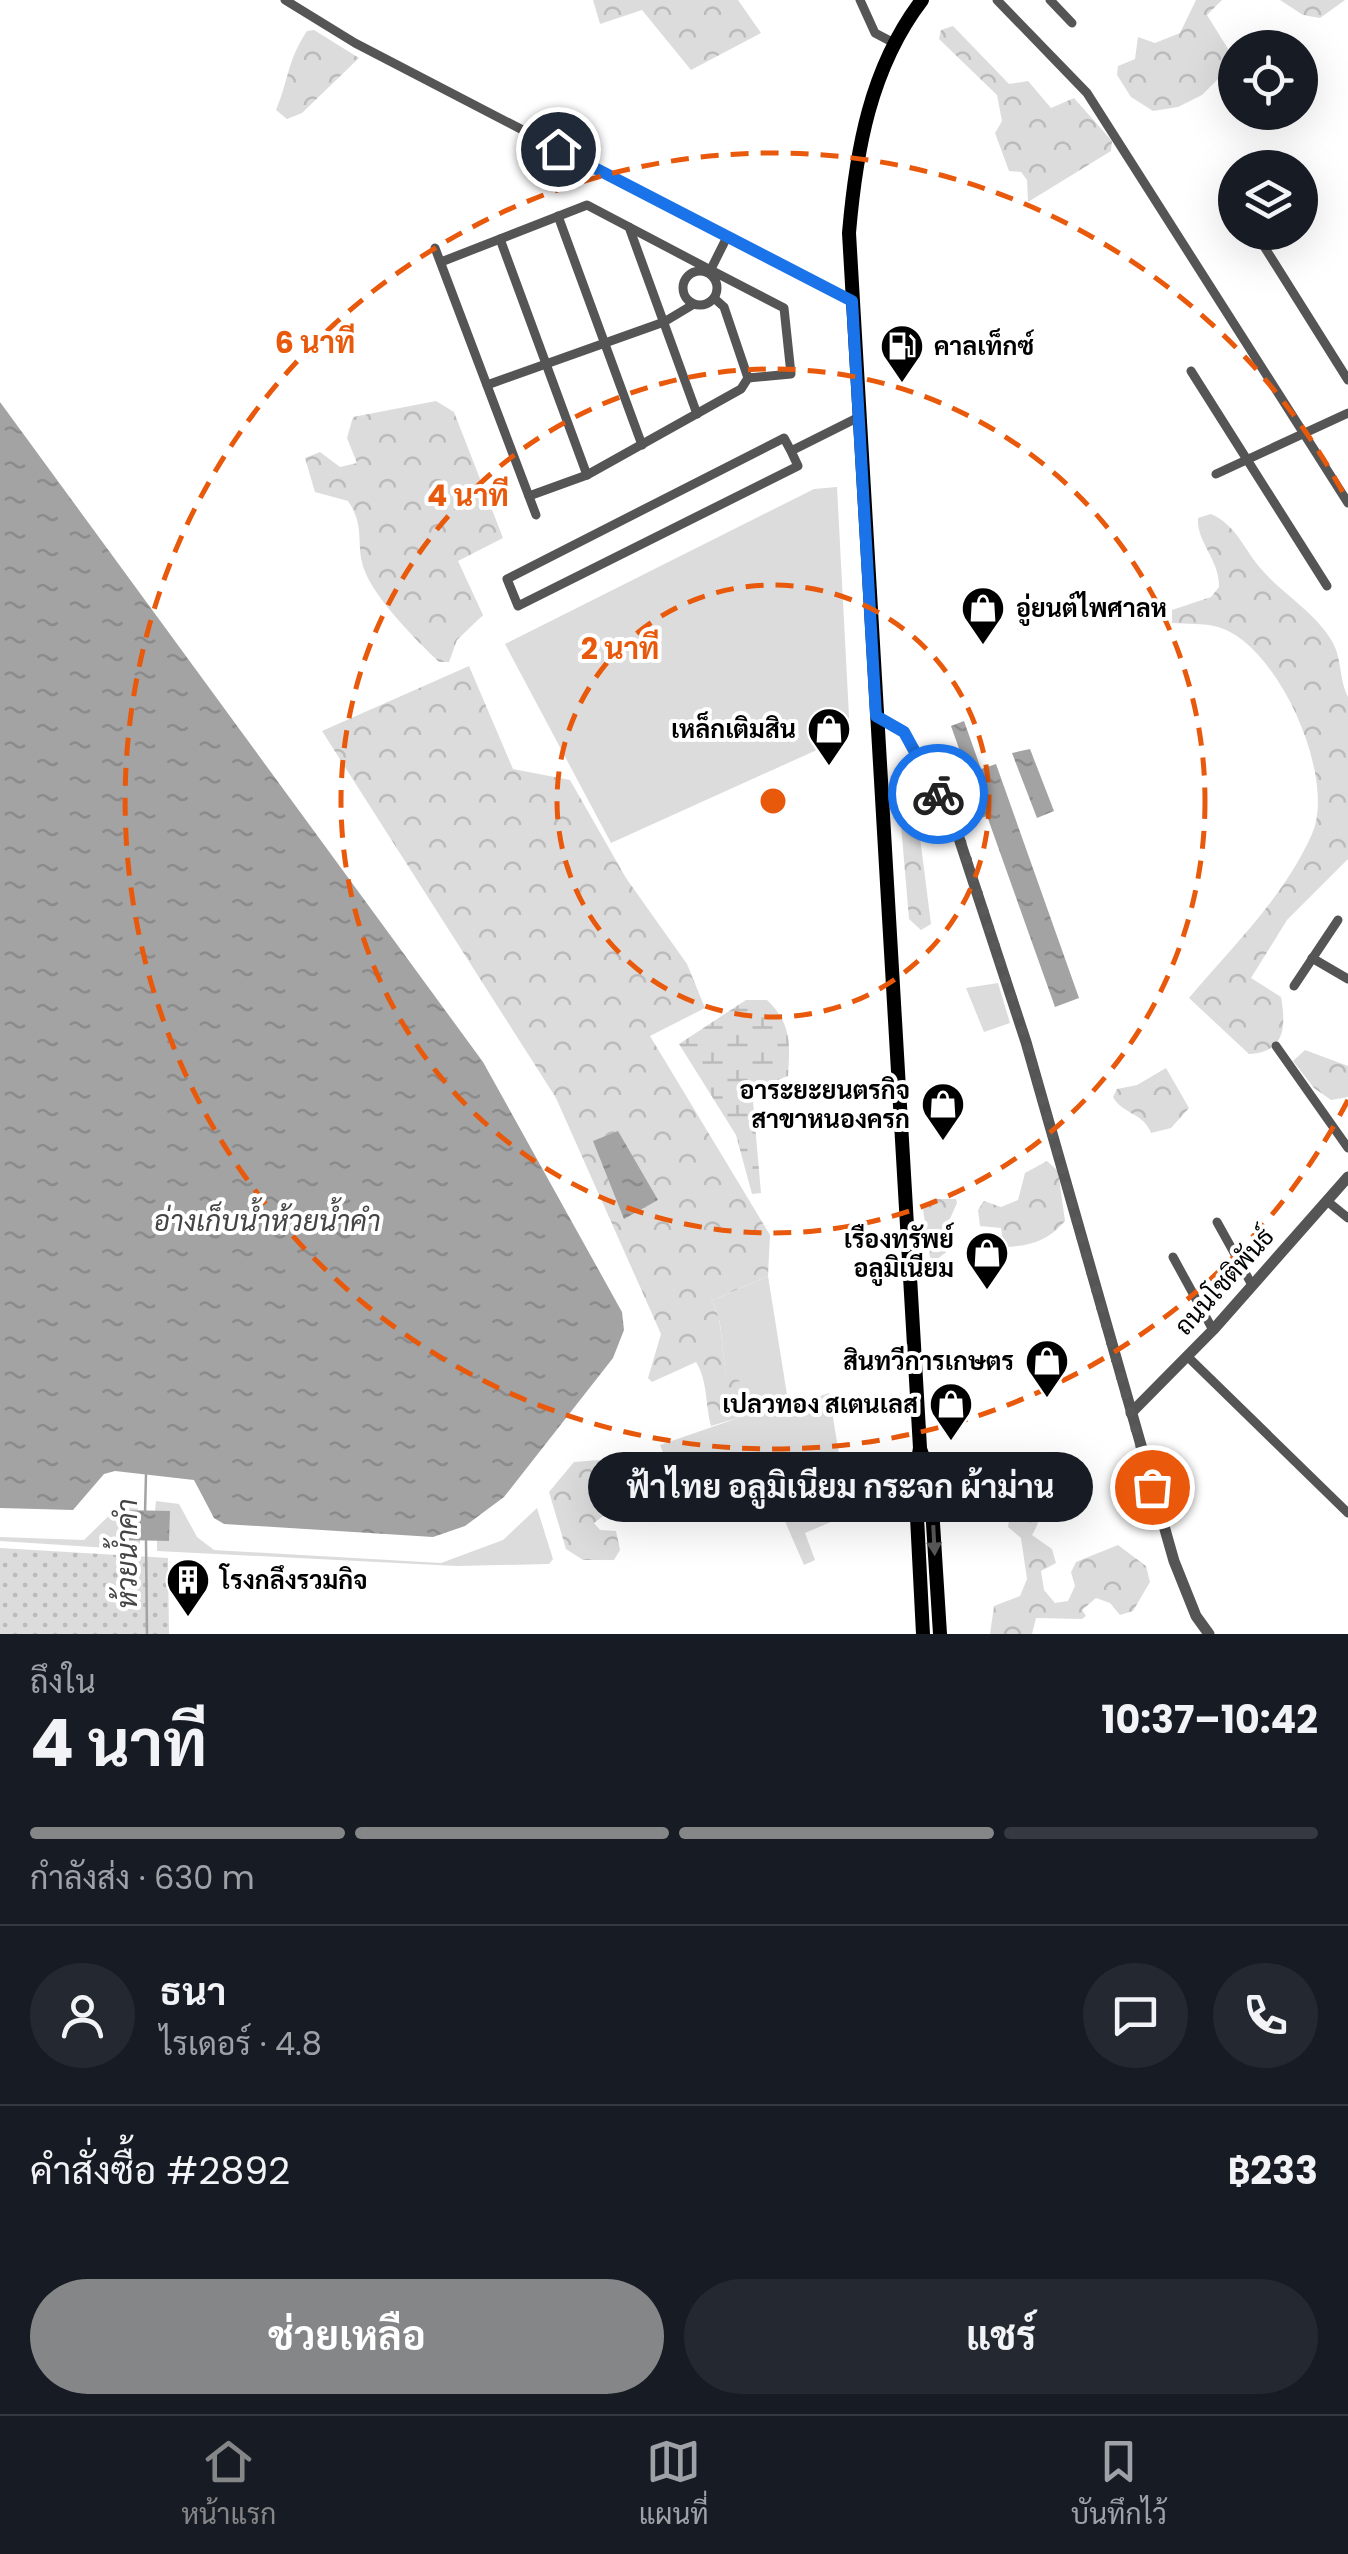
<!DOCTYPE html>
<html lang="th">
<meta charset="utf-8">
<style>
:root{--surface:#171b24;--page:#242831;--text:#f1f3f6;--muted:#9ea1a6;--line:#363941;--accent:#858687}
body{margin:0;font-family:Poppins,Sarabun,sans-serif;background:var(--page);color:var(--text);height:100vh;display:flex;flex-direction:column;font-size:38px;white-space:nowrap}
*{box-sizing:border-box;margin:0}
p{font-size:32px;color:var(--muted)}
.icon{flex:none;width:55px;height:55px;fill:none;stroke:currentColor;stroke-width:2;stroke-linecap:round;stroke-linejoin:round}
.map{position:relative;height:1634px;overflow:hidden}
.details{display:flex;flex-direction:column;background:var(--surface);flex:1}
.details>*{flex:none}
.fabs{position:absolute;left:1218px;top:30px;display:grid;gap:20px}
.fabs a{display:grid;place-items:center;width:100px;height:100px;border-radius:50%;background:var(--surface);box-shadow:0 10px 40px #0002;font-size:50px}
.pin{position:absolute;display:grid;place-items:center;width:85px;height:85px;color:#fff;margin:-42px;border:5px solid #fff;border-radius:50%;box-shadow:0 2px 10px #0007}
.courier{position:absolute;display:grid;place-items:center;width:100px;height:100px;margin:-50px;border:8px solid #1a73e8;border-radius:50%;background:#fff;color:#222;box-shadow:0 2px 12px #0007}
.bubble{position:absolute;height:70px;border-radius:35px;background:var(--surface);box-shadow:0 10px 40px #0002;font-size:32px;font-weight:700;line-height:70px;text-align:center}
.overview em{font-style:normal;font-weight:700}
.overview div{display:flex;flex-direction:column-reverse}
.overview{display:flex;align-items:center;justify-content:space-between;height:170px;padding:0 30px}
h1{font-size:65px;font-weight:700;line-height:75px}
.bar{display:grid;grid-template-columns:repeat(4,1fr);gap:15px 10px;align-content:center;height:120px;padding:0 30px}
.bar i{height:12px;border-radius:8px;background:var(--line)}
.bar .current{background:var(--accent)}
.bar p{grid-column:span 4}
.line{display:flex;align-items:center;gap:25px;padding:0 30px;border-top:2px solid var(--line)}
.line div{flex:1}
.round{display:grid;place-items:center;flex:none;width:105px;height:105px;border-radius:52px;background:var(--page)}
.action{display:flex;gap:20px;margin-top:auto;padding:20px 30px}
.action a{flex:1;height:115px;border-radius:60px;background:var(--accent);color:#fff;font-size:40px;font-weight:700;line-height:115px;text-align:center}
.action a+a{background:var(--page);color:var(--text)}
.tab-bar{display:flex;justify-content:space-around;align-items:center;height:140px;border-top:2px solid var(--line);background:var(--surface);font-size:28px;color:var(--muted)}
.tab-bar a{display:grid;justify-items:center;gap:5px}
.tab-bar .current{color:var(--accent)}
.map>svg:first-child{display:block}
.grass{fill:#dcdcdc}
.forest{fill:url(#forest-crowns)}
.wetland{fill:url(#wetland-marsh)}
.park{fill:url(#park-dots)}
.water{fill:url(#water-ripples)}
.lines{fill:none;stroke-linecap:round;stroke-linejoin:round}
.stream{stroke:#a3a3a3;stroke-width:2.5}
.minor{stroke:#555;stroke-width:9}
.tertiary{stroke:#555;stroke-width:11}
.primary{stroke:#000;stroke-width:14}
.oneway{fill:#595959}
.done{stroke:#595959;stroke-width:10;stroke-dasharray:0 18}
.route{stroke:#1a73e8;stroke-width:12}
.ring{fill:none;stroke:#e8590c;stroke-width:5;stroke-dasharray:18 12}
.labels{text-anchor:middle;stroke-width:8;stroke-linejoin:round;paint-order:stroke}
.poi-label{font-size:25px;font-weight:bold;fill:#000;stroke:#fff;text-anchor:end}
.street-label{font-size:25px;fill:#000;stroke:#fff}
.water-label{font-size:28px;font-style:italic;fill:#444;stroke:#fff}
.centre{fill:#e8590c;stroke:#fff;stroke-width:5}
.ring-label{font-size:30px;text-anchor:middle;font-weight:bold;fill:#e8590c;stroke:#fff;stroke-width:8;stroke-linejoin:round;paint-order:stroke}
</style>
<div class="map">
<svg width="1348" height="1634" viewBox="0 0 1348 1634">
<defs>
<pattern id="forest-crowns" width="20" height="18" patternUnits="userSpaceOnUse" patternTransform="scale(2.5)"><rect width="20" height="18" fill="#dcdcdc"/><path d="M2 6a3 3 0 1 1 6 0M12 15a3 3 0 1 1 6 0" fill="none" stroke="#bbb"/></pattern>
<pattern id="wetland-marsh" width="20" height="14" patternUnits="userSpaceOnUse" patternTransform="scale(2.5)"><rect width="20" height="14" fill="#dcdcdc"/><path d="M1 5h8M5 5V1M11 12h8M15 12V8" fill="none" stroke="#bbb"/></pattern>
<pattern id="park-dots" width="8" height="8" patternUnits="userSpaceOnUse" patternTransform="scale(2.5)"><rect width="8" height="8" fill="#dcdcdc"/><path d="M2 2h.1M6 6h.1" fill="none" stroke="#bbb" stroke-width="1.8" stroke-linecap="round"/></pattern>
<pattern id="water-ripples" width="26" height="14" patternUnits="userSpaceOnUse" patternTransform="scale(2.5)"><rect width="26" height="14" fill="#a3a3a3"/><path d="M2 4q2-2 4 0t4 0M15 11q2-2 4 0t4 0" fill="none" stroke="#8b8b8b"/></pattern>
</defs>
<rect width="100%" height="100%" fill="#fff"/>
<!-- grass -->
<g class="grass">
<polygon points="837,487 850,735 611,843 505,644 814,489"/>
<polygon points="998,983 1010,1023 984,1032 966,988"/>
<path d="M 768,1276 L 789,1407 L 829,1393 L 844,1485 L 838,1488 L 845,1516 L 805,1533 L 815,1560 L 804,1565 L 760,1464 L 679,1493 L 660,1445 L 741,1417 L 738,1380 L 728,1379 C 720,1356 725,1318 711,1301 Z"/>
<polygon points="124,1501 138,1502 138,1510 124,1511 124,1540 140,1540 140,1550 0,1541 0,1537 84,1540"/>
<polygon points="156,1501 179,1504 197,1537 214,1550 441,1563 503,1540 537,1508 553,1559 549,1564 456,1566 157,1551 157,1540 169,1540 155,1511"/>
</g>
<!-- forest -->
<g class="forest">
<polygon points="593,0 738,0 761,33 691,70 642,10 600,24"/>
<polygon points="1196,0 1222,0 1207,15 1235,60 1235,85 1228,77 1220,77 1202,95 1178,107 1153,111 1131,97 1117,75 1118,66 1135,59 1138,37 1155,43 1180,33"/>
<polygon points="1280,0 1345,0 1320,18 1303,15"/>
<polygon points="953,26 1009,84 1028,81 1051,108 1074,98 1112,141 1111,151 1028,202 1027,180 1021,172 1009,171 995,133 1002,121 997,95 939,39 941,30"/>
<path d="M 314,30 L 359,58 L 302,113 L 287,119 L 276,110 C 289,79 287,61 307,31 Z"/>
<path d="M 436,401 L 454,412 L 503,538 L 458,561 L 483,615 L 457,640 L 449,662 L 439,662 C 417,641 374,598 364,569 C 355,543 366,528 348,501 L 315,492 L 305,458 L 320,452 L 340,467 L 357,463 L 347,438 L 353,417 Z"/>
<path d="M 1211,514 C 1237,525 1245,552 1263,571 C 1283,594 1314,612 1330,638 C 1343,657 1338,677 1348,697 L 1348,859 L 1287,920 L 1251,978 L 1281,997 C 1286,1026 1286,1052 1249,1054 L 1189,998 C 1233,945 1283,899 1312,834 C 1337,778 1278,644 1218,627 C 1204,623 1187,624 1172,623 L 1172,610 L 1211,597 L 1219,587 C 1220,560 1196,542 1198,518 Z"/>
<path d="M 469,666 L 513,769 L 570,780 L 626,878 L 687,964 L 705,1008 L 650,1036 L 770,1235 L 768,1276 L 711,1301 C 725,1319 720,1356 728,1378 L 739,1380 C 743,1393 746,1404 741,1417 L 711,1426 C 705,1403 708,1382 696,1362 L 652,1382 L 648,1378 L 661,1334 L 556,1098 L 322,731 Z"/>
<polygon points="923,779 928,793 917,814 931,924 921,930 909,919 898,789"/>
<polygon points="1305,1050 1348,1066 1348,1097 1331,1100 1314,1088 1293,1061"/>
<path d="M 1166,1068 L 1189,1108 L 1171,1128 L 1151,1133 C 1144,1113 1122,1114 1113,1097 L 1117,1089 L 1137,1085 Z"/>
<path d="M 1047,1161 L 1058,1171 L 1065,1221 C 1048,1241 1030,1246 1004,1247 L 1001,1228 L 980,1226 L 978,1210 L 984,1201 L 1001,1207 L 1018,1200 L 1025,1173 Z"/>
<polygon points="936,1199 956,1199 957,1203 949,1221 951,1248 935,1261 930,1257 923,1209"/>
<polygon points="611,1459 608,1476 616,1506 594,1523 600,1530 616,1531 620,1550 614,1560 583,1560 566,1549 549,1492 574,1462"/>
<path d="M 1025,1476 L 1036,1482 C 1040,1503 1044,1516 1032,1535 L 1052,1549 L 1056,1563 L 1041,1571 L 1044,1590 L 1055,1603 L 1068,1601 L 1075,1586 L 1071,1572 L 1076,1562 L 1118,1545 L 1146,1566 L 1150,1582 L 1133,1611 L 1120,1615 L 1110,1603 L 1096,1598 L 1082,1610 L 1086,1616 L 1082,1619 L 1036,1618 L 1032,1634 L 990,1634 L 994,1606 L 1020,1596 L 1027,1579 L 1021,1538 L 1008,1527 L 1011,1508 L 1004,1482 Z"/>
</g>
<!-- wetland -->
<path class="wetland" d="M 746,1000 L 767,1000 C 792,1024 790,1044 788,1076 L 752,1090 L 761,1193 L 752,1194 L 736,1135 L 679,1044 Z"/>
<!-- park -->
<polygon class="park" points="0,1548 168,1558 169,1634 0,1634"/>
<!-- water -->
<g class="water">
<polygon points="0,402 483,1062 622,1312 624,1330 613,1358 504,1497 465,1526 433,1537 224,1524 214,1518 194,1480 115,1471 104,1474 73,1510 0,1508"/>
<polygon points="964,721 981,769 996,764 1079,998 1055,1007 987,816 967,823 958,797 974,791 951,726"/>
<polygon points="1030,749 1054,811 1037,818 1012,753"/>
<polygon points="618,1131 658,1200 624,1219 593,1141"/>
<polygon points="124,1510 170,1511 169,1541 124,1540"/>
</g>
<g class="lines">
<!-- stream -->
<g class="stream">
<polyline points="145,1513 146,1474"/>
<polyline points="146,1541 147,1634"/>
</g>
<!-- minor -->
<g class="minor">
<polyline points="285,0 355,43 852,301"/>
<polyline points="860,0 875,33 894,43"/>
<polyline points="997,0 1087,93 1348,503"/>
<polyline points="1050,0 1072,23"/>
<polyline points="558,216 642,445"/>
<polyline points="1300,222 1310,216"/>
<polyline points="629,227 697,414"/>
<polyline points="1255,232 1348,380"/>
<polyline points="500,239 587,475"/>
<polyline points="1262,244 1282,232"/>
<polyline points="435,248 536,515"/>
<path d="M 441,262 L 587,205 C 653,240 718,274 784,308 L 791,374 L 748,378"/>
<circle cx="700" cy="288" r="17"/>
<polyline points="709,273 727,237"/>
<polyline points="1191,371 1327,586"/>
<polyline points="487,385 664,322 694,304"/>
<polyline points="791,451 784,438 507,579 518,606 798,466 791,451 859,417"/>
<polyline points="1216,474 1348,413"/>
<polyline points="529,496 587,475 741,389 748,378 724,307 714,298"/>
<polyline points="1312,958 1348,979"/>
<polyline points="1294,986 1338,920"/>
<polyline points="1276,1046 1348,1148"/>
<polyline points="1327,1201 1348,1218"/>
<polyline points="1217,1222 1252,1285"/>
<polyline points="1173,1257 1213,1330"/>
<polyline points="1187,1356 1348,1513"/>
</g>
<!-- tertiary -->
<g class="tertiary">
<polyline points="876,716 904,732 955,826 1026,1042 1174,1561 1196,1616 1209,1634"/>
<polyline points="1131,1413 1213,1330 1348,1177"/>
</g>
<!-- primary -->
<g class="primary">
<path d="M 922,0 C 870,68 856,151 849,233 L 920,1448 L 915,1478 L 923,1634"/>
<polyline points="920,1449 930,1476 940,1634"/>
</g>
</g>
<!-- one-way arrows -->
<defs><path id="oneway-solid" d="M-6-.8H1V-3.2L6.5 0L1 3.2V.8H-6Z" transform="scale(2.5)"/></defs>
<use class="oneway" href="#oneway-solid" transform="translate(934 1540) rotate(87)"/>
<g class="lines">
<!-- done -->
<polyline class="done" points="938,794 956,826 1026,1042 1152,1487"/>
<!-- route -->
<polyline class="route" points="558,149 852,301 876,716 904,732 938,794"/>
</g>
<!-- distance rings -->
<g class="ring">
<circle cx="773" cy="801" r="216"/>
<circle cx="773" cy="801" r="432"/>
<path d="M1348 1100A648 648 0 1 1 1348 502"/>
</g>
<!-- icons -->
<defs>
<g id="fuel-pin" transform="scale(2.25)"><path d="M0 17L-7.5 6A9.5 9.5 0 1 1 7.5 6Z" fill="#000" stroke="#fff"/><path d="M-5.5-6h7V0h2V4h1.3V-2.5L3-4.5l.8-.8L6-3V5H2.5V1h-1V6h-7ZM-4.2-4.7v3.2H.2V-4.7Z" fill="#fff"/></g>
<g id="shop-pin" transform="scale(2.25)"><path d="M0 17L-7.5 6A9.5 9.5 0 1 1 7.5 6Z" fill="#000" stroke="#fff"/><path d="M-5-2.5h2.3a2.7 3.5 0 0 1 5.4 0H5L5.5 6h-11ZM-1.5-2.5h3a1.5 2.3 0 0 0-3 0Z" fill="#fff"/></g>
<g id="building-pin" transform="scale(2.25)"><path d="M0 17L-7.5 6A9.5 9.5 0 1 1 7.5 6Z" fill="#000" stroke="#fff"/><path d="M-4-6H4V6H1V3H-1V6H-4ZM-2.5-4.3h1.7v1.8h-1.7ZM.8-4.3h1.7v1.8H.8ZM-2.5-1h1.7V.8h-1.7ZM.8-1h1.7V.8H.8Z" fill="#fff"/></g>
</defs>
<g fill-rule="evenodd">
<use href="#fuel-pin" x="902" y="346"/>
<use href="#shop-pin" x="983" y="608"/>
<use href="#shop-pin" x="829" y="729"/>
<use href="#shop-pin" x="943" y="1104"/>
<use href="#shop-pin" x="987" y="1253"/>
<use href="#shop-pin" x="1047" y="1361"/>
<use href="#shop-pin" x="951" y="1404"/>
<use href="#building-pin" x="188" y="1580"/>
</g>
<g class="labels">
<!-- poi labels -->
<g class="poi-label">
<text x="934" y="355" text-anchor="start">คาลเท็กซ์</text>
<text x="1016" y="617" text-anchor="start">อู่ยนต์ไพศาลห</text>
<text x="796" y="738">เหล็กเติมสิน</text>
<text x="910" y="1099">อาระยะยนตรกิจ<tspan x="910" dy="29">สาขาหนองครก</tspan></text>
<text x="954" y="1248">เรืองทรัพย์<tspan x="954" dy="29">อลูมิเนียม</tspan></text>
<text x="1014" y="1370">สินทวีการเกษตร</text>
<text x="918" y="1413">เปลวทอง สเตนเลส</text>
<text x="220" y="1589" text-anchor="start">โรงกลึงรวมกิจ</text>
</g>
<!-- street labels -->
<g class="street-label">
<text transform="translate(1224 1281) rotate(-48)" y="9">ถนนโชติพันธ์</text>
</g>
<!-- water labels -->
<g class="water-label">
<text x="267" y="1231">อ่างเก็บน้ำห้วยน้ำคำ</text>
<text transform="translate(127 1554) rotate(-90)" y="10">ห้วยน้ำคำ</text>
</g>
</g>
<circle cx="773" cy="801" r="15" class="centre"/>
<g class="ring-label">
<text x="315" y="353">6 นาที</text>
<text x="468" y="506">4 นาที</text>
<text x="620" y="659">2 นาที</text>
</g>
</svg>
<div class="fabs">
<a><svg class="icon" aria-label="locate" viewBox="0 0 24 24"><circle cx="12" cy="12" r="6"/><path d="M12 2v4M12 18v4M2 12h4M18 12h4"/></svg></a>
<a><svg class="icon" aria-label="layers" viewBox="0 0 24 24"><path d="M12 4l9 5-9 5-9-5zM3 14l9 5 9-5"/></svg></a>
</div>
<div class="pin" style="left:1152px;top:1487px;background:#ea580c"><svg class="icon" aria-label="bag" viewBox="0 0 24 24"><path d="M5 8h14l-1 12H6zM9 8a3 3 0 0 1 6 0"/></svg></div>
<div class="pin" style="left:558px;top:149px;background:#1f2937"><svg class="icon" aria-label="home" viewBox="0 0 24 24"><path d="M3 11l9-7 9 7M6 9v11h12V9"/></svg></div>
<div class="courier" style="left:938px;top:794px"><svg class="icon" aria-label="bike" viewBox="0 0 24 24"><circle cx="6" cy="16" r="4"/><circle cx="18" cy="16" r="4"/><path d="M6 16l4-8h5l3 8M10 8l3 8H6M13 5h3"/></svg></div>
<div class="bubble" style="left:588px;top:1452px;width:505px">ฟ้าไทย อลูมิเนียม กระจก ผ้าม่าน</div>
</div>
<section class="details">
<div class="overview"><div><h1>4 นาที</h1><p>ถึงใน</p></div><em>10:37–10:42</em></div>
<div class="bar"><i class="current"></i><i class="current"></i><i class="current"></i><i></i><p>กำลังส่ง · 630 m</p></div>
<div class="line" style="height:180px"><a class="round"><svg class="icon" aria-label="person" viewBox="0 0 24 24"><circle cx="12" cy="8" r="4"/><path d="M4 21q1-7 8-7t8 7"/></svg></a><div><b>ธนา</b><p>ไรเดอร์ · 4.8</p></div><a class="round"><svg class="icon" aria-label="chat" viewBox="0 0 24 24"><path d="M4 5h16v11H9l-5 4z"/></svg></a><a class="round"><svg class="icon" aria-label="phone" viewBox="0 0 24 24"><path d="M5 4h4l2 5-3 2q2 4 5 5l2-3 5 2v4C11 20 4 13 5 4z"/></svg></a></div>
<div class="line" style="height:130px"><div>คำสั่งซื้อ #2892</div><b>฿233</b></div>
<div class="action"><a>ช่วยเหลือ</a><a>แชร์</a></div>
</section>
<nav class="tab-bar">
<a class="current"><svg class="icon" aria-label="home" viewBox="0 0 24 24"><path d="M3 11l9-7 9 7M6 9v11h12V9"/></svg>หน้าแรก</a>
<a><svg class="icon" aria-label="map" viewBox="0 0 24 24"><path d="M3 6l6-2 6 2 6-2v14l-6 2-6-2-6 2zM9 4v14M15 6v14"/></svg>แผนที่</a>
<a><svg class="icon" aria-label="saved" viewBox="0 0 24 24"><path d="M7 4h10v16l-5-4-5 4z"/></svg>บันทึกไว้</a>
</nav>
